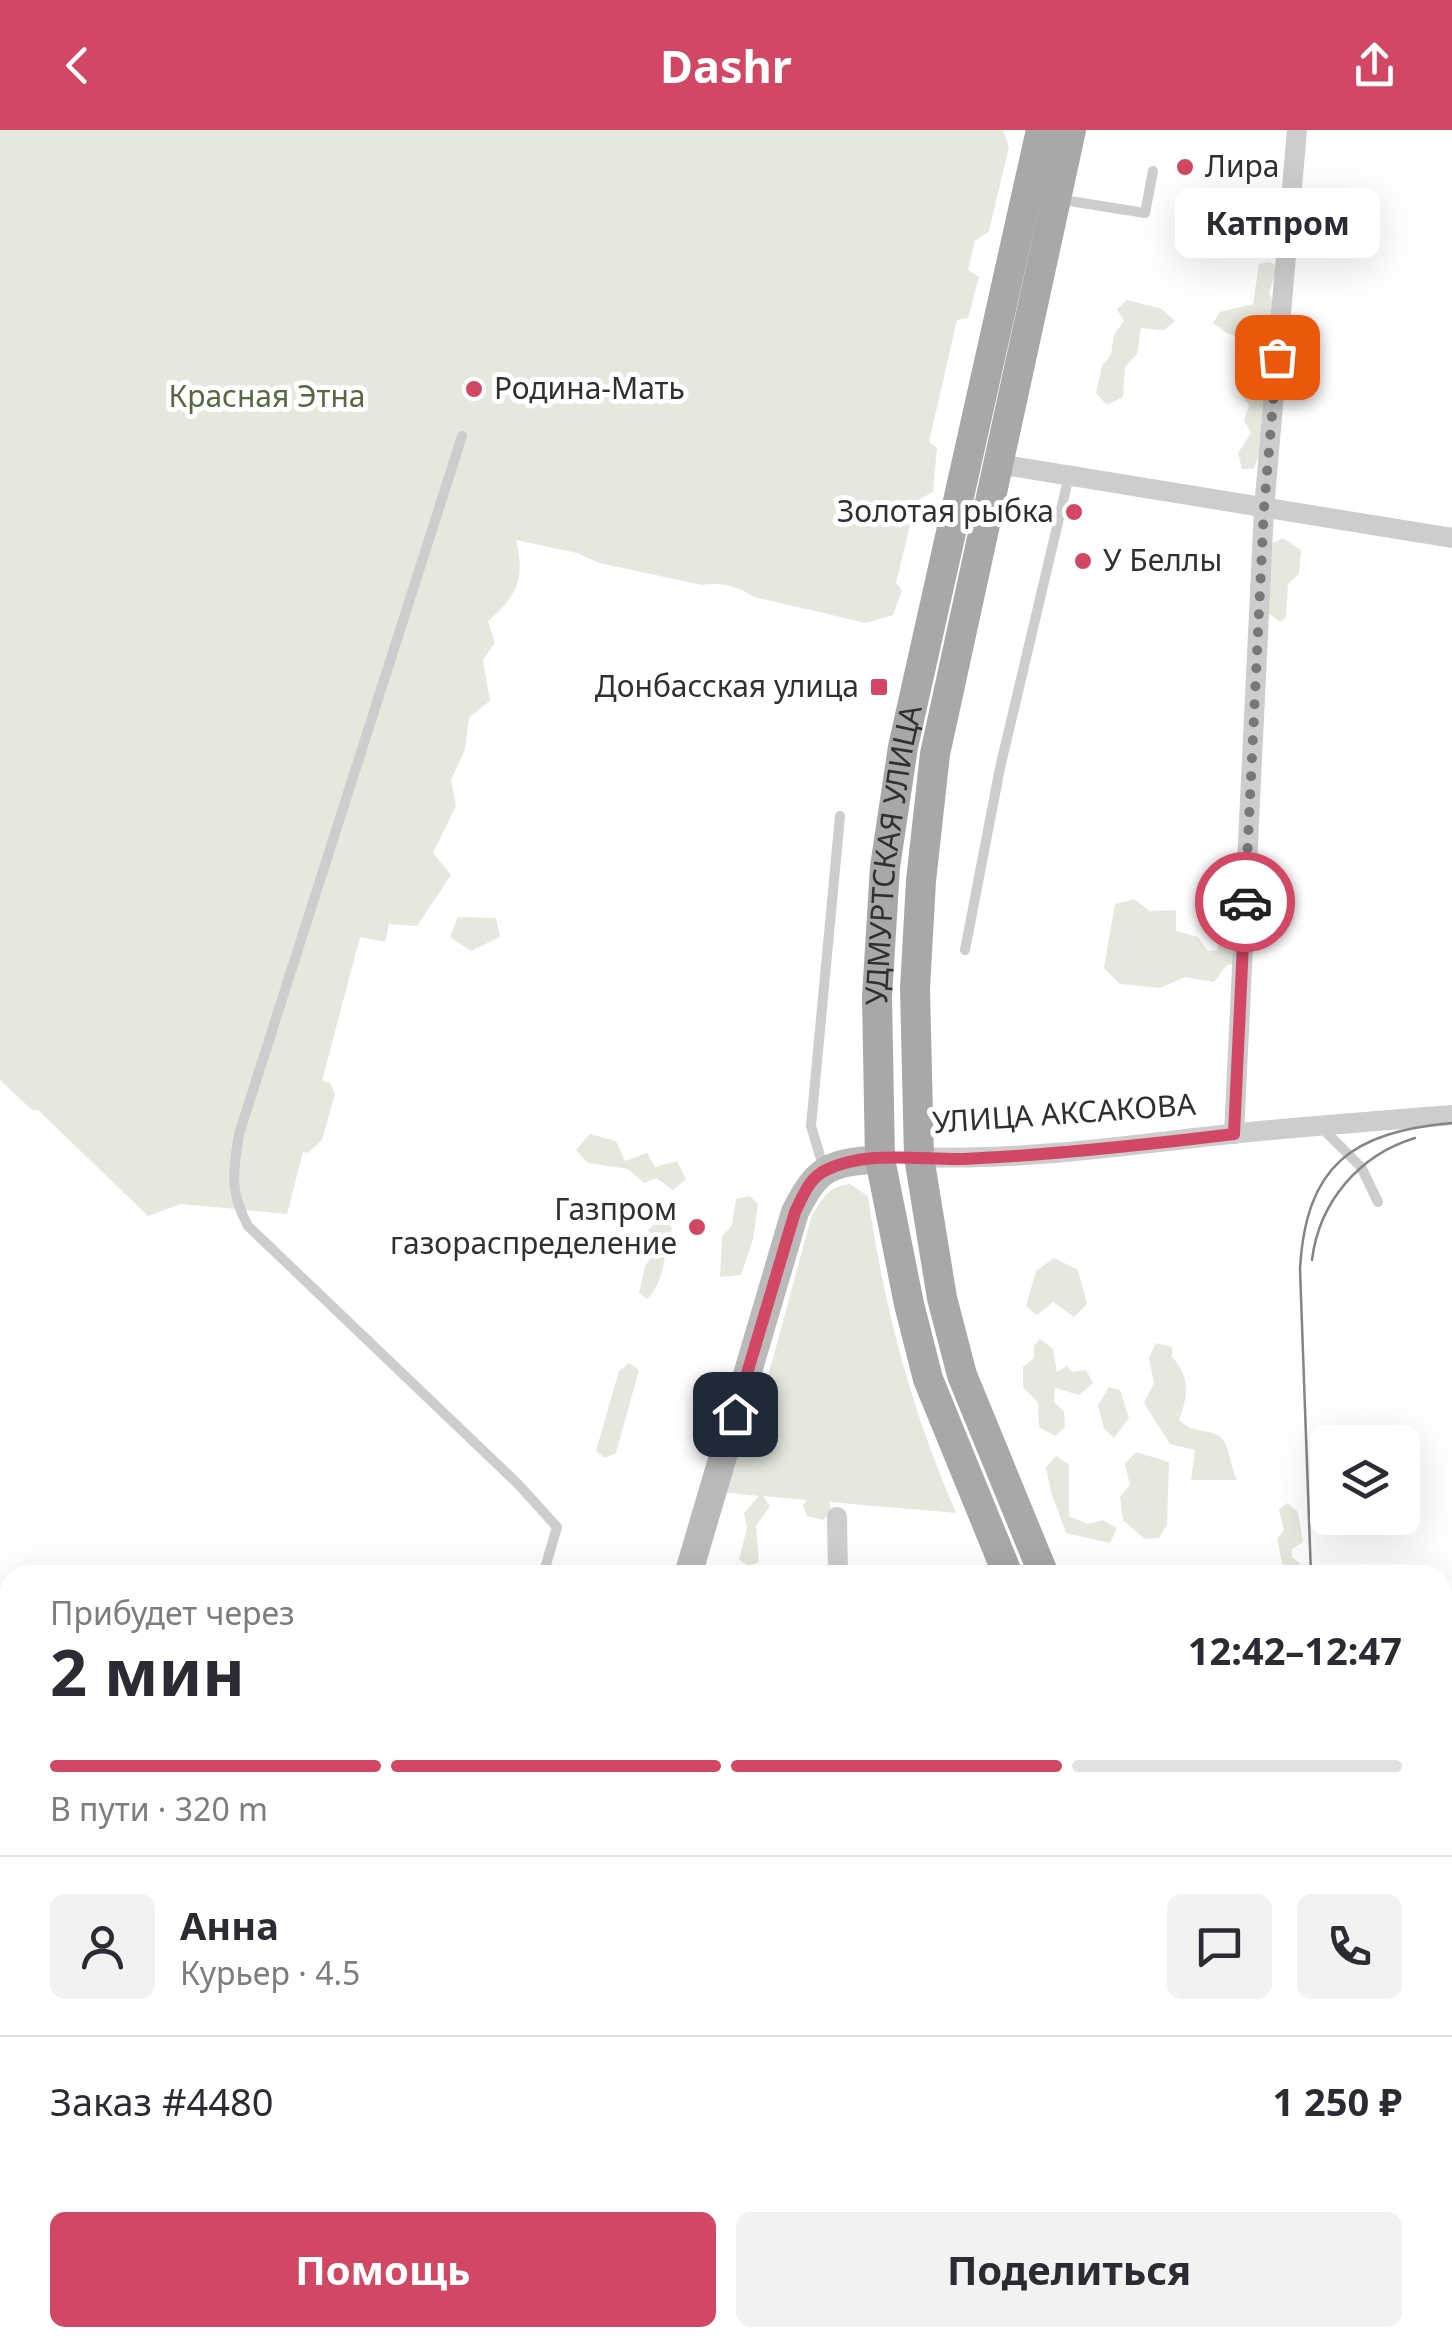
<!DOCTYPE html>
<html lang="ru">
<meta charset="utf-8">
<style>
:root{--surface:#fff;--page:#f2f2f3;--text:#2b2b33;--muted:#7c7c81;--line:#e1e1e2;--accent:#d24764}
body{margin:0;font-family:"Noto Sans",sans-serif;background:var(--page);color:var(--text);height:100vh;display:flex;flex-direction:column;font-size:38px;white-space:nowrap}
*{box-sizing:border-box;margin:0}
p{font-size:32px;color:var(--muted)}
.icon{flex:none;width:55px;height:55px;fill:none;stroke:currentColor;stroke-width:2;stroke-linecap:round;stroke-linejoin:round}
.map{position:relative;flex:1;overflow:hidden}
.side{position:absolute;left:0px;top:1435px;width:1452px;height:782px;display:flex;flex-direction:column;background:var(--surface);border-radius:30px 30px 0 0;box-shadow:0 10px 40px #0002}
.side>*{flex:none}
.tools{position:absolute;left:1310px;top:1295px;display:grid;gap:20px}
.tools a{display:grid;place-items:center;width:110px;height:110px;border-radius:15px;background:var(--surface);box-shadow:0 10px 40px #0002;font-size:50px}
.pin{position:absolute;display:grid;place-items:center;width:85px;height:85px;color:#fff;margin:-42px;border-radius:20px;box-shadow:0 5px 15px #0006}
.courier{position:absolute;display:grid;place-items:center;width:100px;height:100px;margin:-50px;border:8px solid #d24764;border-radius:50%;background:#fff;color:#222;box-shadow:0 2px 12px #0007}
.bubble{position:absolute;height:70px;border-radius:15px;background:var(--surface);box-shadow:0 10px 40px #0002;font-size:32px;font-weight:700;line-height:70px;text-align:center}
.summary em{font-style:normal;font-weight:700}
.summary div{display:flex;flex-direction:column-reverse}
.summary{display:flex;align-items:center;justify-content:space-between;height:170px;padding:0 50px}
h1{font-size:65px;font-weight:700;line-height:75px}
.bar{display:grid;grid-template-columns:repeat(4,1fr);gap:15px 10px;align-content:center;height:120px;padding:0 50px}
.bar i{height:12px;border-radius:8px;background:var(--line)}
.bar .current{background:var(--accent)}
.bar p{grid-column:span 4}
.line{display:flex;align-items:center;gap:25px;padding:0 50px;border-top:2px solid var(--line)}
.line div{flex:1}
.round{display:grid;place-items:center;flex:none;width:105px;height:105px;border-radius:15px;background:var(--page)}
.cta{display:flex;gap:20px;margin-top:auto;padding:20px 50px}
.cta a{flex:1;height:115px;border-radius:15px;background:var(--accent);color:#fff;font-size:40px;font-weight:700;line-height:115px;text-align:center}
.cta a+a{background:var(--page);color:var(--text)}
header{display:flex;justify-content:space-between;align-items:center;height:130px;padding:0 50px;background:var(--accent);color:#fff;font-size:45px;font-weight:700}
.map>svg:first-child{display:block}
.green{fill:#e5e9dd}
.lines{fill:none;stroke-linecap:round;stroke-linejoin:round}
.stream{stroke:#cce0e7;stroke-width:6}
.lane{stroke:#cdcdcd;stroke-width:10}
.street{stroke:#cdcdcd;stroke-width:20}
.secondary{stroke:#bababa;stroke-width:28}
.primary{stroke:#a8a8a8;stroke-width:30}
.tram{stroke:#858585;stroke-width:2.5}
.done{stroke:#787878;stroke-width:10;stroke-dasharray:0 18}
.route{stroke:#d24764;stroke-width:12}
.poi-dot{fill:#d24764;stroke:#fff;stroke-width:4}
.labels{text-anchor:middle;stroke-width:10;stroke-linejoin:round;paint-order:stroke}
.poi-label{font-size:30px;fill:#303030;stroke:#fff;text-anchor:start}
.park-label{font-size:30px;fill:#596742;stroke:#fff}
.street-label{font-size:30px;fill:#303030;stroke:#fff}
</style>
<header><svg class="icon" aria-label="back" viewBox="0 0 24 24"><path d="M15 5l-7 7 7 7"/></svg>Dashr<svg class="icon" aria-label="share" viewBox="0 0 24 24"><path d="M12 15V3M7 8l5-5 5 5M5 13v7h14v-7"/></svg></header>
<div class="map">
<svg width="1452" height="2216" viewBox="0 0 1452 2216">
<rect width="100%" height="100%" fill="#fff"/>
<!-- green -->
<g class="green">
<path d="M 0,0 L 1003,0 L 1009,17 L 989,101 L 975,111 L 968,140 L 979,147 L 968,188 L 957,190 L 929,312 L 937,318 L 933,362 L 916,371 L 896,453 L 902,460 L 893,485 L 866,493 L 754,467 C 738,456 721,452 702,455 L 599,433 L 577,423 L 516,410 C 525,448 518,466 488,491 L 495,513 L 483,530 L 490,571 L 469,587 L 465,620 L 451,650 L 456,676 L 433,723 L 451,745 L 417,796 L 389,794 L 385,812 L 360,807 L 322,951 L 330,953 L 335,964 L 322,1010 L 308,1023 L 303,1022 L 287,1084 L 181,1074 L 148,1086 L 38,980 L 32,980 L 0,950 Z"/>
<polygon points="1270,132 1277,137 1269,164 1278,176 1263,216 1227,203 1213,193 1220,182 1253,174 1259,134"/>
<polygon points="1127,170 1162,179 1175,191 1164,200 1141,198 1137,224 1125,237 1123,267 1107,275 1096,263 1102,236 1111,224 1114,205 1124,191 1117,179"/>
<polygon points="1250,245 1266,258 1270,294 1254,339 1242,339 1238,323 1251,303 1244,290 1249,276 1237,258"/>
<polygon points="1283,408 1301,420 1299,444 1288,454 1286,487 1280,492 1268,483 1268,415"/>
<polygon points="1134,769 1150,781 1176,780 1176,801 1198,807 1208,821 1217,820 1224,797 1248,799 1256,813 1247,833 1227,835 1214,852 1185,847 1160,858 1120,854 1104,838 1115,774"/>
<polygon points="458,787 496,788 500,807 471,821 450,807"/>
<polygon points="590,1004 616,1011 625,1031 647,1023 655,1037 677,1031 686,1049 673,1060 656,1048 644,1053 628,1039 588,1033 576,1020"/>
<path d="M 850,1054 L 868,1066 C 884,1176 911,1280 956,1383 L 829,1372 L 832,1380 L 823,1390 L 807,1386 L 803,1375 L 807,1370 L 763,1366 L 770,1376 L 756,1396 L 759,1432 L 748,1436 L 739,1430 L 747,1397 L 744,1383 L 759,1366 L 721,1362 L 743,1291 L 769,1243 L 811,1088 C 822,1069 828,1056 850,1054 Z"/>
<polygon points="750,1066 758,1074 753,1109 741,1145 720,1147 722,1107 732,1095 736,1069"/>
<path d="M 662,1087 L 672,1098 C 664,1121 665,1153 647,1169 L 639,1163 L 645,1136 L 659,1118 L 648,1100 Z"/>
<polygon points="1054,1128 1078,1140 1087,1174 1074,1187 1053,1172 1037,1185 1026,1176 1036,1141"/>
<polygon points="1040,1209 1053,1219 1057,1242 1067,1236 1073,1242 1086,1240 1093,1253 1079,1265 1055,1258 1054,1272 1064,1281 1065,1297 1055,1306 1039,1297 1038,1273 1023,1257 1023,1237 1034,1228 1034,1216"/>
<path d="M 1156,1213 L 1172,1217 L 1172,1227 C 1191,1247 1188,1267 1179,1290 C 1195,1306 1214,1297 1223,1310 C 1230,1319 1231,1339 1237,1350 L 1191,1350 L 1195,1320 L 1170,1314 L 1144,1273 L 1154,1253 L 1149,1228 Z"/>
<polygon points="629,1233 639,1240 616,1323 605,1328 596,1321 619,1241"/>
<polygon points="1109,1257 1120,1260 1129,1288 1114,1308 1104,1299 1098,1275"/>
<polygon points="1136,1322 1169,1332 1167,1395 1159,1408 1145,1409 1123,1390 1120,1367 1130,1355 1125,1334"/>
<polygon points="1056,1326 1069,1335 1069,1386 1088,1394 1103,1390 1117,1398 1110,1413 1066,1403 1051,1362 1046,1337"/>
<polygon points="1287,1373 1298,1382 1303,1412 1292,1419 1292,1427 1303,1436 1303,1445 1276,1445 1284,1441 1277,1409 1284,1400 1279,1380"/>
</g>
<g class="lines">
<!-- stream -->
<g class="stream">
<polyline points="0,1504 10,1511"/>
<polyline points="662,2208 672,2216"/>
</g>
<!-- lane -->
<g class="lane">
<polyline points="1057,69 1145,83 1153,41"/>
<path d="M 462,306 L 239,1004 C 233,1043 229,1060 248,1096 L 518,1354 L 557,1397 L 543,1445"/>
<polyline points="965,820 1000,638 1069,346"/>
<polyline points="1321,997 1361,1037 1378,1072"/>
<polyline points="824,1039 811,996 840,686"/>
<polyline points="1442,1960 1447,1959 1452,1945"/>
</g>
<!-- street -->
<g class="street">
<polyline points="998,334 1452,408"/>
<polyline points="1234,1004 1264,379 1297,0"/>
<path d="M 919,1027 C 1024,1031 1127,1015 1231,1004 C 1305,996 1378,991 1452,985"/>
<polyline points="837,1387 838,1445"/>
<polyline points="0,1671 10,1680"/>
<polyline points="560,2208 565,2216"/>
<polyline points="859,2208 860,2216"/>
<polyline points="1071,2208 1072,2216"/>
<polyline points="490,2216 492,2208"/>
</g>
<!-- secondary -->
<g class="secondary">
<path d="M 688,1445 L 795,1082 C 818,1036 830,1033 880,1029"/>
<polyline points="0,2108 10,2108"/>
</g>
<!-- primary -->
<g class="primary">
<path id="s1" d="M 1008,1445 L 928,1249 L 909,1174 L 880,1029 L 877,867 L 885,737 L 903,617 L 1041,0"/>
<polyline points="1044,1445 962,1245 942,1168 919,1027 915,859 921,751 935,624 1071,0"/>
<polyline points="1311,2208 1313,2216"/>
<polyline points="1348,2208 1350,2216"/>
</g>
<!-- tram -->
<g class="tram">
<path d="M 1312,1130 C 1319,1072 1359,1025 1415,1008"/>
<path d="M 1311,1445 L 1300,1139 C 1306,1035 1352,1002 1452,993"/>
<polyline points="1253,2208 1256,2216"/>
<polyline points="1207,2216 1213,2208"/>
</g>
</g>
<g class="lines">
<!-- done -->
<polyline class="done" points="1245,772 1264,378 1277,227"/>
<!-- route -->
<path class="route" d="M 735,1284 L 795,1082 C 803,1066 809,1048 826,1040 C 867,1020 920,1030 964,1029 C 1054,1025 1144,1015 1234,1004 L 1245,772"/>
</g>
<!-- markers -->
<g class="poi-dot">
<circle cx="1185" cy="37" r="10"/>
<circle cx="474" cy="259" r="10"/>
<circle cx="1074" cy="382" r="10"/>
<circle cx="1083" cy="431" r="10"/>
<rect x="869" y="547" width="20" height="20" rx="5"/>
<circle cx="697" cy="1097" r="10"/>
</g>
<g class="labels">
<!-- poi labels -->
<g class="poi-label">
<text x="1205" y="47">Лира</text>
<text x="494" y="269">Родина-Мать</text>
<text x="1054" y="392" text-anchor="end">Золотая рыбка</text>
<text x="1103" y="441">У Беллы</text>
<text x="859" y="567" text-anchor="end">Донбасская улица</text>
<text x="677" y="1090" text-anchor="end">Газпром<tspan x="677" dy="34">газораспределение</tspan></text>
</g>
<!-- park labels -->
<g class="park-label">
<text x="267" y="277">Красная Этна</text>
</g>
<!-- street labels -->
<g class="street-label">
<text dy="10" stroke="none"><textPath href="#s1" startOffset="742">УДМУРТСКАЯ УЛИЦА</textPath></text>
<text transform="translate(1064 984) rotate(-4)" y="10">УЛИЦА АКСАКОВА</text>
</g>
</g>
</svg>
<div class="tools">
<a><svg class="icon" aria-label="layers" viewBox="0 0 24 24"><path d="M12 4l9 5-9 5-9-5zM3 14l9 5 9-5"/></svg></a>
</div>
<div class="pin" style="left:1277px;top:227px;background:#ea580c"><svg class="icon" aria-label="bag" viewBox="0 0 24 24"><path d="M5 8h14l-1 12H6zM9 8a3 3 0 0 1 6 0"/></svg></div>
<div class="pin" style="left:735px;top:1284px;background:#1f2937"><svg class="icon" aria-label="home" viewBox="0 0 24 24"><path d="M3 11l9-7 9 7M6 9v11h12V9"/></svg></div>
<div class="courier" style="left:1245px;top:772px"><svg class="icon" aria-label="car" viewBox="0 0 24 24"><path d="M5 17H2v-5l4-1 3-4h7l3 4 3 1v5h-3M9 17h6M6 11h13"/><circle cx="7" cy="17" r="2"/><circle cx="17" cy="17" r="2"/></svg></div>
<div class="bubble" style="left:1175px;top:58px;width:205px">Катпром</div>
<section class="side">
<div class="summary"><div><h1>2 мин</h1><p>Прибудет через</p></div><em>12:42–12:47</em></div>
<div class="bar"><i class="current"></i><i class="current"></i><i class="current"></i><i></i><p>В пути · 320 m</p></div>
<div class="line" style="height:180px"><a class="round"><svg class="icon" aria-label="person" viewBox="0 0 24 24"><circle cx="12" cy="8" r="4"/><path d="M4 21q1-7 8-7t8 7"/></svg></a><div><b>Анна</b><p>Курьер · 4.5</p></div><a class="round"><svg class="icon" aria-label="chat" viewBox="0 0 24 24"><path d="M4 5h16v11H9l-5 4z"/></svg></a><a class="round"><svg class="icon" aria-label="phone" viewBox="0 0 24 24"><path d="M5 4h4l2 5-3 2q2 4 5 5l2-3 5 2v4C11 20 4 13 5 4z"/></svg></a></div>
<div class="line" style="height:130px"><div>Заказ #4480</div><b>1 250 ₽</b></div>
<div class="cta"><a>Помощь</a><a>Поделиться</a></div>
</section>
</div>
